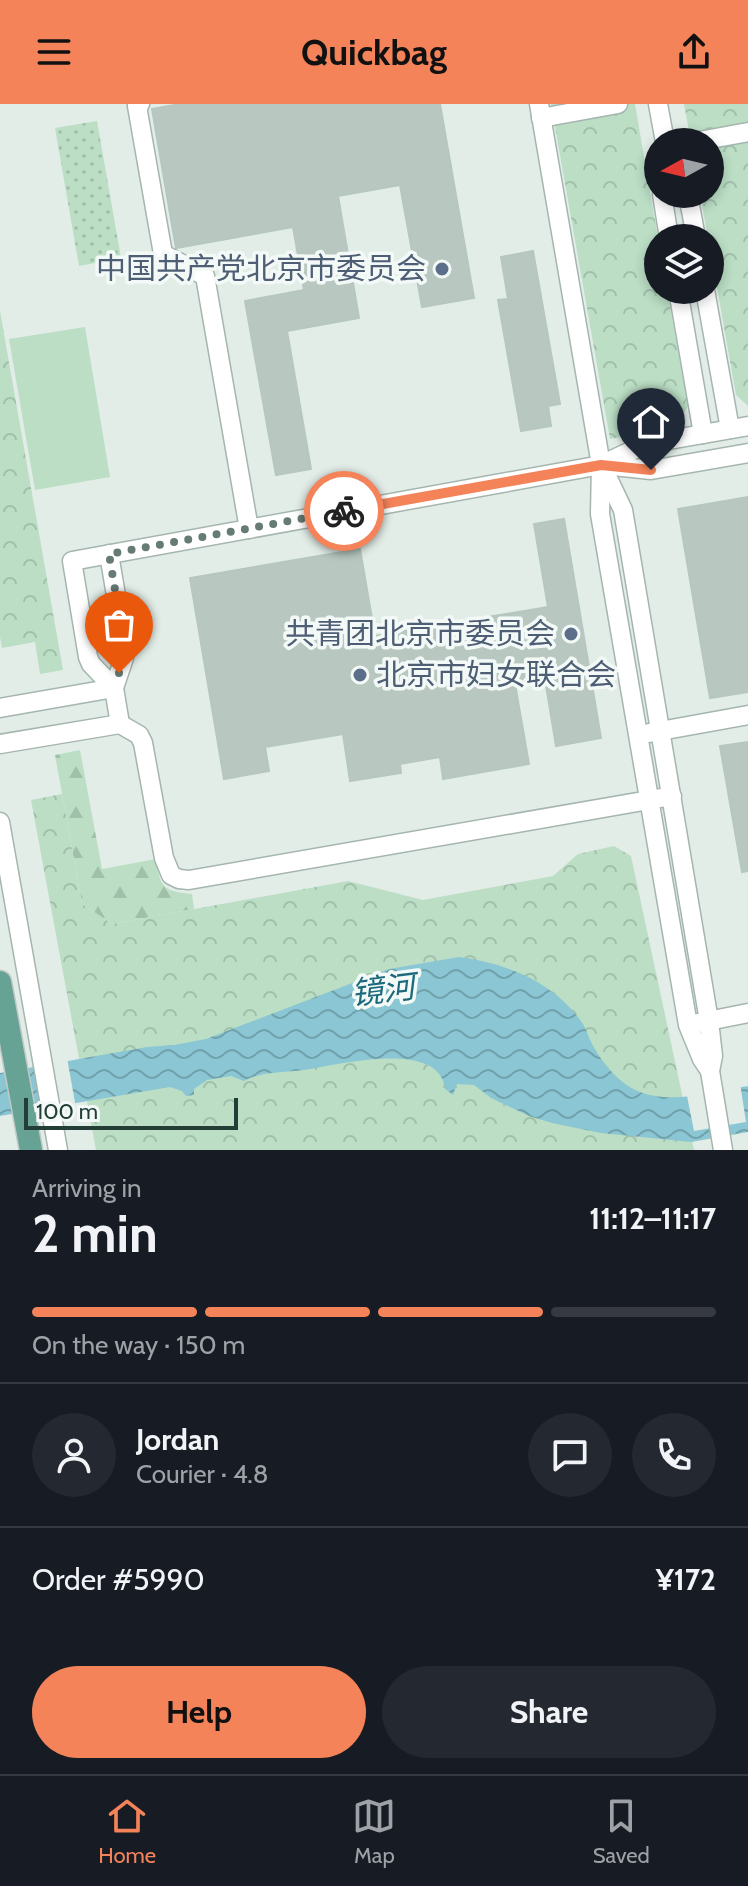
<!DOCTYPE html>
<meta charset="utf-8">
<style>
:root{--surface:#171b24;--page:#242831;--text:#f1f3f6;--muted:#9ea1a6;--line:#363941;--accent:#f48359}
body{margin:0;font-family:Cabin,"Noto Sans SC",sans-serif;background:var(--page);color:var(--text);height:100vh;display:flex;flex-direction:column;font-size:30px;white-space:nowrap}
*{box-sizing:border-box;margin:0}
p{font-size:26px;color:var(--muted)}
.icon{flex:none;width:44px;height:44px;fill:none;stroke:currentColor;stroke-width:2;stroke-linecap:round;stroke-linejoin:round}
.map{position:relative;height:1046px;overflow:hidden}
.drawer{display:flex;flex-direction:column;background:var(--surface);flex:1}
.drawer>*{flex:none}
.needle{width:52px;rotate:262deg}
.fabs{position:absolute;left:644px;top:24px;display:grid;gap:16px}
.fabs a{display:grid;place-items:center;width:80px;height:80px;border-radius:50%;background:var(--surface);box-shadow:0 4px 12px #0003;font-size:40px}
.scale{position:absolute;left:24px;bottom:20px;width:214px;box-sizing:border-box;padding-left:8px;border:4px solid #223e37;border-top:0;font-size:22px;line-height:28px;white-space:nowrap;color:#223e37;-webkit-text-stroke:6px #f3f9f6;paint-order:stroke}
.pin{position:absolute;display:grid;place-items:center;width:68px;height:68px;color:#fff;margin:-82px -34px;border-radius:50% 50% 50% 0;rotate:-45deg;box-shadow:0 0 8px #0007}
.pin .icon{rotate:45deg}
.courier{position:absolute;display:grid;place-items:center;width:80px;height:80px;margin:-40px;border:6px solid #f48359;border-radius:50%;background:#fff;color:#222;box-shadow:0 2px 10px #0007}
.headline em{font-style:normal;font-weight:700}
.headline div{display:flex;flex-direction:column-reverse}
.headline{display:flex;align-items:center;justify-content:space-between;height:136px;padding:0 32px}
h1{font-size:52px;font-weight:700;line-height:60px}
.bar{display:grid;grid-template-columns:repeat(4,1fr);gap:12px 8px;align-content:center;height:96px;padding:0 32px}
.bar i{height:10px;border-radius:6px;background:var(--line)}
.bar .selected{background:var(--accent)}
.bar p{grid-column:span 4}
.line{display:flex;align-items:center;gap:20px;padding:0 32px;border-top:2px solid var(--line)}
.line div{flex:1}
.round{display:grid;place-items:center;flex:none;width:84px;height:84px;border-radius:42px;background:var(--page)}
.button{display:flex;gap:16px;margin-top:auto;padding:16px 32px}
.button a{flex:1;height:92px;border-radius:48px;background:var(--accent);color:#111;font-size:32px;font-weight:700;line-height:92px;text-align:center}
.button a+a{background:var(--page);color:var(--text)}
header{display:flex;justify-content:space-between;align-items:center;height:104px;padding:0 32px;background:var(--accent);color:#111;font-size:36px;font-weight:700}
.menu{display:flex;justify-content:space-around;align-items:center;height:112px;border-top:2px solid var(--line);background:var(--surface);font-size:22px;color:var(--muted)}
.menu a{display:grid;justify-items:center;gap:4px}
.menu .selected{color:var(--accent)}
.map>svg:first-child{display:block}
.grass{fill:url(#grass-dots)}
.forest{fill:url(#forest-firs)}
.park{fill:url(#park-crowns)}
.pitch{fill:#bbdec5}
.water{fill:url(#water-waves)}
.pier{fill:#e3ede8}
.building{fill:#b8c8c1;stroke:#b5c7c0;stroke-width:2}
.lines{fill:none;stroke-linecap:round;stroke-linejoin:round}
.minor-casing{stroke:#a5b5af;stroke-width:21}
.major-casing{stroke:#c1c9c7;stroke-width:25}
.minor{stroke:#fff;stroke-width:18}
.major{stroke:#66a395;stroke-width:22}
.done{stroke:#667b75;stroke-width:8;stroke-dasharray:0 14.4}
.route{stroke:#f48359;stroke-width:10}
.service-dot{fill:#5c6f8a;stroke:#f3f9f6;stroke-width:3}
.labels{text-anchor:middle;stroke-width:7;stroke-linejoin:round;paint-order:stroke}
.service-label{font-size:30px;fill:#4e5e75;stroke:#f3f9f6;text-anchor:end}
.water-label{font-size:32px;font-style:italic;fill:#1b697c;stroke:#f3f9f6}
</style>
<header><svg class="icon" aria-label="menu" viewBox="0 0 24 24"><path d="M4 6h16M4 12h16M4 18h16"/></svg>Quickbag<svg class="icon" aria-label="share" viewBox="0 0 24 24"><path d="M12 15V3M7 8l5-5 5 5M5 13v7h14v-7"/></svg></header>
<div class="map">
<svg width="748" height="1046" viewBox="0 0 748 1046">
<defs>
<pattern id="grass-dots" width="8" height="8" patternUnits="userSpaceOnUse" patternTransform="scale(2)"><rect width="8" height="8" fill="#bbdec5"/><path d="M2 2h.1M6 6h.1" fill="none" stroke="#a0c0aa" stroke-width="1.8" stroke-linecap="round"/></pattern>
<pattern id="forest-firs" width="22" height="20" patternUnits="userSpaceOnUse" patternTransform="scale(2)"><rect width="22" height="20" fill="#bbdec5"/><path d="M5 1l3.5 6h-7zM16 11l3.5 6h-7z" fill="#a0c0aa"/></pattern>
<pattern id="park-crowns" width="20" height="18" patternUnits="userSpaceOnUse" patternTransform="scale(2)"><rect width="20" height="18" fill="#bbdec5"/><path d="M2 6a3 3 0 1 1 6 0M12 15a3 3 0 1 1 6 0" fill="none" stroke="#a0c0aa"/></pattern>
<pattern id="water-waves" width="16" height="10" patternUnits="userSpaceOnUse" patternTransform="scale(2)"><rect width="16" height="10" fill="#8ac6d3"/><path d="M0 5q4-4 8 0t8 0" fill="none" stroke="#70a2ac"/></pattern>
</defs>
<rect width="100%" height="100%" fill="#e3ede8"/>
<!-- grass -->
<polygon class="grass" points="97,17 121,154 79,162 55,24"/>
<!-- forest -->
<path class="forest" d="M 80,646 L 102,765 L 156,755 C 160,784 163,787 192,790 L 194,805 L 112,820 L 82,800 L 55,651 Z"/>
<!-- park -->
<g class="park">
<polygon points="551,0 635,0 658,134 658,186 667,186 688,302 677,323 610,335"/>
<polygon points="684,0 748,0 748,302 736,291 710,144 710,134 708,134 700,90 710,90 710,38 691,38"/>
<polygon points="0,207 63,566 40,570 35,538 2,544 0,533"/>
<polygon points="62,690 82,800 112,820 348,777 423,796 553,772 578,750 614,742 631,752 694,1046 96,1046 31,696"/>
</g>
<!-- pitch -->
<polygon class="pitch" points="85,223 110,373 35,386 9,235"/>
<!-- water -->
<path class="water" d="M 459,853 C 506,859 553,878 581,917 C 586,924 588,932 592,940 C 604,962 624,986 650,991 C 681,998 717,987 748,982 L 748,1028 L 691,1038 L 601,1029 L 552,1019 L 529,1012 L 491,994 L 474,981 L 457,980 L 453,991 L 445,985 C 440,934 336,961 304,966 C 283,969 262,967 244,977 L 231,972 L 207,976 L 194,985 L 194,991 L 186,992 L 182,987 L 170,983 L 0,1012 L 0,969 L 147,943 L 174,941 L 206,935 L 389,865 Z"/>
<!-- pier -->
<g class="pier">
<polygon points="67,954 76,1004 42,1010 33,959"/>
<polygon points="740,979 746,1018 694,1027 686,987"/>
</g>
<!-- building -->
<g class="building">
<polygon points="180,0 440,0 474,194 422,203 400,81 338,92 359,214 287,227 311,365 276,371 245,197 304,186 293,123 176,144 152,5"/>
<polygon points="533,147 560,300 548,302 551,322 521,327 498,196 508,195 501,153"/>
<polygon points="748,393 748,588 710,594 678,405"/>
<polygon points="564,415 601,634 556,642 545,575 515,580 529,660 443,675 440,653 400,660 401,669 350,677 343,630 265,643 269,667 224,675 190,474 360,445 375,532 548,503 534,420"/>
<polygon points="748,638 748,767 742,768 720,642"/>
</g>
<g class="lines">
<!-- minor casing -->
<g class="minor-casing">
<g id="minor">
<polyline points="140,0 137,2 163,150 205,172 249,425"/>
<polyline points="539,0 601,361 600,410 688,921 702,955 710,967"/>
<polyline points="658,0 665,38"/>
<polyline points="541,14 618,0"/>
<polyline points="694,38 748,28"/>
<polyline points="662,90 669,134"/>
<polyline points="688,90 696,134"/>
<polyline points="678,186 703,330"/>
<polyline points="705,186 730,325"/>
<polyline points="604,361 651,366 748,349"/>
<polyline points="604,366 623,406 709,917 713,952 710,967 723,1046"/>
<polyline points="109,450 125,545 124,554 114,584 120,620"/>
<polyline points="114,584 91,560 88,553 72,457 601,361 646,340 748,322"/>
<polyline points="0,604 114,584"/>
<polyline points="649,629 748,611"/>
<polyline points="0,640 120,620 139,631 143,639 164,754 171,771 179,775 189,776 672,692"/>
<polyline points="0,718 58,1046"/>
<polyline points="698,919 748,909"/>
</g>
</g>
<!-- major casing -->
<g class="major-casing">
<polyline id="major" points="0,878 31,1046"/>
</g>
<!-- minor -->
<use href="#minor" class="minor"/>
<!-- major -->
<use href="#major" class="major"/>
</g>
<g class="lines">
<!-- done -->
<polyline class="done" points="119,569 125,545 109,450 344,407"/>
<!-- route -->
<polyline class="route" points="344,407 601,361 651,366"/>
</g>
<!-- markers -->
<g class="service-dot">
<circle cx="442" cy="165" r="8"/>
<circle cx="571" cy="530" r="8"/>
<circle cx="360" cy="571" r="8"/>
</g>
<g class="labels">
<!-- service labels -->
<g class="service-label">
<text x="426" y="175">中国共产党北京市委员会</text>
<text x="555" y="540">共青团北京市委员会</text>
<text x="376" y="581" text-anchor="start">北京市妇女联合会</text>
</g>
<!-- water labels -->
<g class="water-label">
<text transform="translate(383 886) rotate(-7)" y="11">镜河</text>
</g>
</g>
</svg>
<div class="fabs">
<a><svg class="needle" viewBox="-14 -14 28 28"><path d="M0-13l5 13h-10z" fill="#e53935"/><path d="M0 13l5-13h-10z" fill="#9ea1a6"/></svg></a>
<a><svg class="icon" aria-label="layers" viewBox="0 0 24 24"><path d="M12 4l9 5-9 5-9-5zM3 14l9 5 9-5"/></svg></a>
</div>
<div class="scale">100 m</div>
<div class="pin" style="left:119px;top:569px;background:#ea580c"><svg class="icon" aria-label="bag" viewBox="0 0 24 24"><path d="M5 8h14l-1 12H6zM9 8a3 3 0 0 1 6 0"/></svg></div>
<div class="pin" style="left:651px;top:366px;background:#1f2937"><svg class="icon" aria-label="home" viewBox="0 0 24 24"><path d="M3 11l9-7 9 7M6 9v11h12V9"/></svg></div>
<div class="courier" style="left:344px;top:407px"><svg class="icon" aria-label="bike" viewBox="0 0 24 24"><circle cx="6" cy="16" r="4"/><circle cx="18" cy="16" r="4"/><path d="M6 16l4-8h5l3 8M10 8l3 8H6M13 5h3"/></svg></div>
</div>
<section class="drawer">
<div class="headline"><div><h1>2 min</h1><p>Arriving in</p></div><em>11:12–11:17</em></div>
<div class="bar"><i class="selected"></i><i class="selected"></i><i class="selected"></i><i></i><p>On the way · 150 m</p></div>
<div class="line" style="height:144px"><a class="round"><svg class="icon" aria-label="person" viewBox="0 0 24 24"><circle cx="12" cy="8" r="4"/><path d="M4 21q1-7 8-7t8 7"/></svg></a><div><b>Jordan</b><p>Courier · 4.8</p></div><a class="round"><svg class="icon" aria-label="chat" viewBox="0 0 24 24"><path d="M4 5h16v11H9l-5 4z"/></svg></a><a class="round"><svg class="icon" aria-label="phone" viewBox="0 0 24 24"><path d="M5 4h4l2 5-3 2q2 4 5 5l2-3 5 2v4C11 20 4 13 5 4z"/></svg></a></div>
<div class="line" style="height:104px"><div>Order #5990</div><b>¥172</b></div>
<div class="button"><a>Help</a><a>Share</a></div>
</section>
<nav class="menu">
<a class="selected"><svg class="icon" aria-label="home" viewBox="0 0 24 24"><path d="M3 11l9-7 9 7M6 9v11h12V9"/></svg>Home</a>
<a><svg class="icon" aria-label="map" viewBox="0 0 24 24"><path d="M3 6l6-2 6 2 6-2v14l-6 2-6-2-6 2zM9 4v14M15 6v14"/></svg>Map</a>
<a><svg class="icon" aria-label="saved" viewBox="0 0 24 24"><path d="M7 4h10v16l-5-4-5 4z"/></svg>Saved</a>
</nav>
